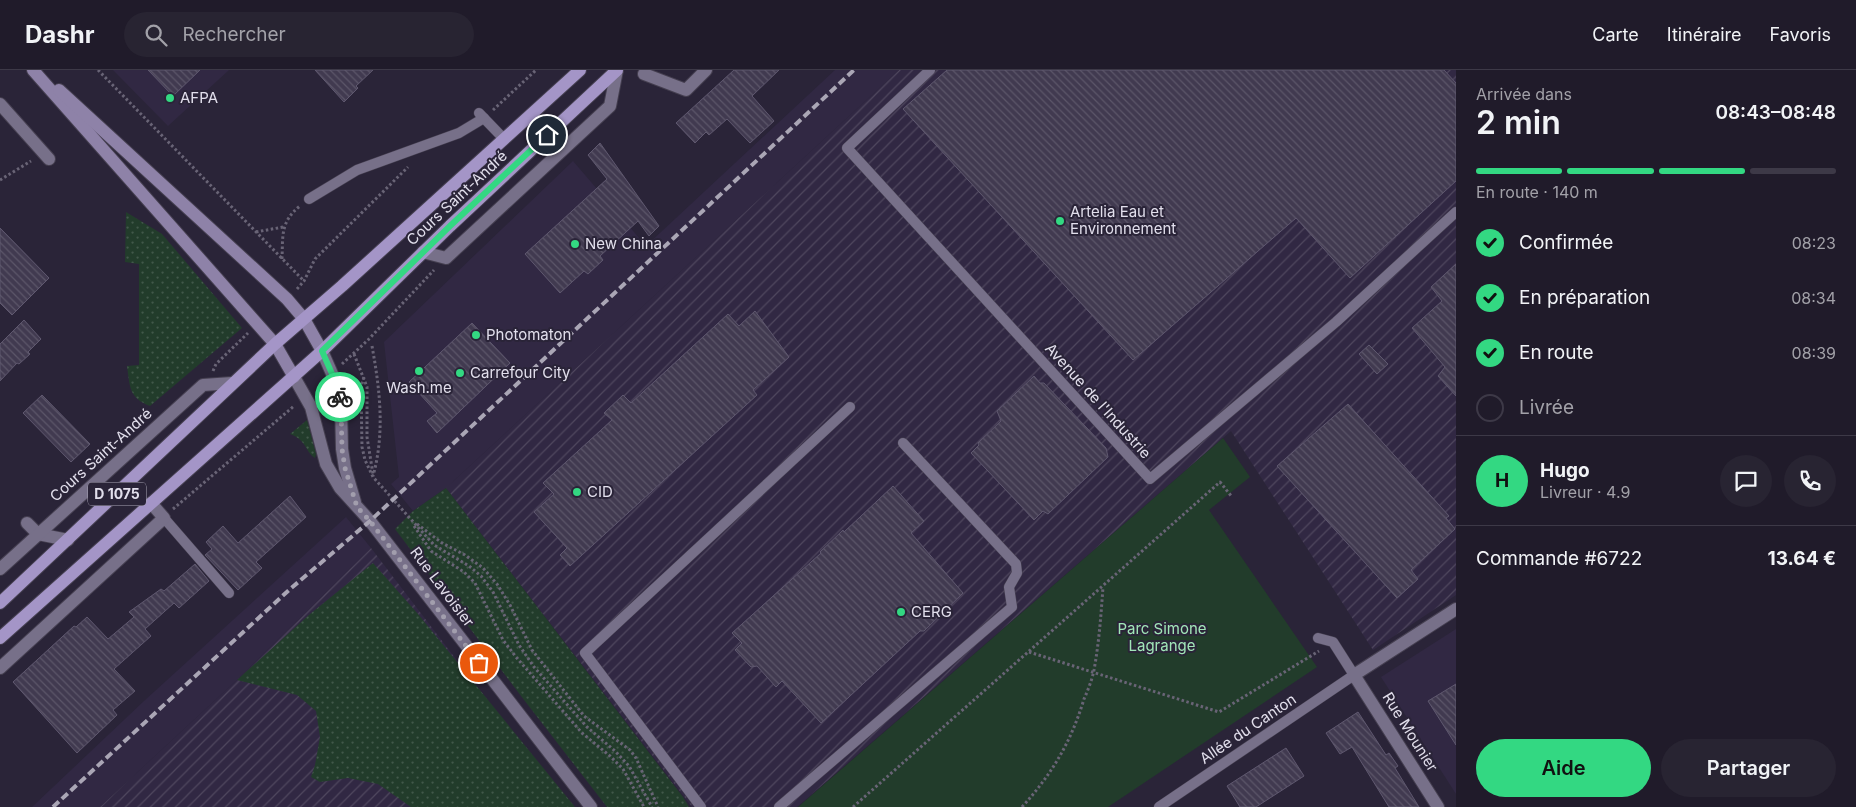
<!DOCTYPE html>
<html lang="fr">
<meta charset="utf-8">
<style>
:root{--surface:#201b2a;--page:#282432;--text:#f1f3f6;--muted:#a2a1a8;--line:#3d3947;--accent:#33d882}
body{margin:0;font-family:Inter,sans-serif;background:var(--page);color:var(--text);height:100vh;display:flex;flex-direction:column;font-size:19px;white-space:nowrap}
*{box-sizing:border-box;margin:0}
p{font-size:16px;color:var(--muted)}
.icon{flex:none;width:28px;height:28px;fill:none;stroke:currentColor;stroke-width:2;stroke-linecap:round;stroke-linejoin:round}
.map{position:relative;flex:1;overflow:hidden}
.sheet{display:flex;flex-direction:column;background:var(--surface);width:400px}
.sheet>*{flex:none}
.pin{position:absolute;display:grid;place-items:center;width:42px;height:42px;color:#fff;margin:-21px;border:2px solid #fff;border-radius:50%;box-shadow:0 1px 5px #0007}
.courier{position:absolute;display:grid;place-items:center;width:50px;height:50px;margin:-25px;border:4px solid #33d882;border-radius:50%;background:#fff;color:#222;box-shadow:0 1px 6px #0007}
.head em{font-style:normal;font-weight:600}
.head div{display:flex;flex-direction:column-reverse}
.head{display:flex;align-items:center;justify-content:space-between;height:85px;padding:0 20px}
h1{font-size:32px;font-weight:600;line-height:38px}
.bar{display:grid;grid-template-columns:repeat(4,1fr);gap:8px 5px;align-content:center;height:60px;padding:0 20px}
.bar i{height:6px;border-radius:4px;background:var(--line)}
.bar .active{background:var(--accent)}
.bar p{grid-column:span 4}
.line{display:flex;align-items:center;gap:12px;padding:0 20px;border-top:1px solid var(--line)}
.line div{flex:1}
.round{display:grid;place-items:center;flex:none;width:52px;height:52px;border-radius:26px;background:var(--page)}
ol{padding:0 20px;list-style:none}
li{display:flex;align-items:center;gap:15px;height:55px}
li p{margin-inline-start:auto}
li .icon{padding:5px;border-radius:50%;background:var(--accent);color:#111;stroke-width:4}
li:last-child{color:var(--muted)}
li i{width:28px;height:28px;border:2px solid var(--line);border-radius:50%}
.button{display:flex;gap:10px;margin-top:auto;padding:10px 20px}
.button a{flex:1;height:58px;border-radius:30px;background:var(--accent);color:#111;font-size:20px;font-weight:600;line-height:58px;text-align:center}
.button a+a{background:var(--page);color:var(--text)}
header{display:flex;align-items:center;gap:30px;box-sizing:border-box;height:70px;padding:0 25px;background:var(--surface);border-bottom:1px solid var(--line)}
header strong{font-size:24px}
nav{display:flex;gap:28px;margin-inline-start:auto;font-size:18px}
.search{width:350px;height:45px;background:var(--page);display:flex;align-items:center;gap:12px;box-sizing:border-box;padding:0 18px;border-radius:28px;color:var(--muted);font-size:19px}
main{display:flex;flex:1;min-height:0}
.map>svg:first-child{display:block}
.built{fill:#312843}
.industrial{fill:url(#industrial-furrows)}
.grass{fill:url(#grass-dots)}
.park{fill:#223c2b}
.building{fill:url(#building-back-hatch);stroke:#5f586f}
.lines{fill:none;stroke-linecap:round;stroke-linejoin:round}
.service-casing{stroke:#453f50;stroke-width:11}
.minor-casing{stroke:#453f50;stroke-width:14}
.secondary-casing{stroke:#453f50;stroke-width:14}
.primary-casing{stroke:#453f50;stroke-width:14}
.path{stroke:#696476;stroke-width:3;stroke-dasharray:2.5 2.5;stroke-linecap:butt}
.service{stroke:#777089;stroke-width:10}
.minor{stroke:#777089;stroke-width:12}
.secondary{stroke:#8e82a8;stroke-width:12}
.primary{stroke:#a495c7;stroke-width:12}
.rail{stroke:#aaa6b5;stroke-width:4;stroke-dasharray:8 4;stroke-linecap:butt}
.done{stroke:#a29ead;stroke-width:5;stroke-dasharray:0 9}
.route{stroke:#33d882;stroke-width:6}
.poi-dot{fill:#33d882;stroke:#2a2438;stroke-width:2}
.labels{text-anchor:middle;stroke-width:4;stroke-linejoin:round;paint-order:stroke}
.shield{fill:#2a2438;stroke:#aba7b6;stroke-width:1}
.shield-label{font-size:14px;font-weight:bold;fill:#e2dfec}
.poi-label{font-size:15px;fill:#e2dfec;stroke:#2a2438;text-anchor:start}
.street-label{font-size:15px;fill:#e2dfec;stroke:#2a2438}
.park-label{font-size:15px;fill:#a1e6b8;stroke:#2a2438}
</style>
<header>
<strong>Dashr</strong>
<div class="search"><svg class="icon" aria-label="search" viewBox="0 0 24 24"><circle cx="10" cy="10" r="6"/><path d="M15 15l6 6"/></svg>Rechercher</div>
<nav><a>Carte</a><a>Itinéraire</a><a>Favoris</a></nav>
</header>
<main>
<div class="map">
<svg width="1456" height="737" viewBox="0 0 1456 737">
<defs>
<pattern id="industrial-furrows" width="10" height="10" patternUnits="userSpaceOnUse" patternTransform="scale(1.25)"><rect width="10" height="10" fill="#312843"/><path d="M-1 1l2-2M0 10L10 0M9 11l2-2" fill="none" stroke="#4f475e"/></pattern>
<pattern id="grass-dots" width="8" height="8" patternUnits="userSpaceOnUse" patternTransform="scale(1.25)"><rect width="8" height="8" fill="#223c2b"/><path d="M2 2h.1M6 6h.1" fill="none" stroke="#42584a" stroke-width="1.8" stroke-linecap="round"/></pattern>
<pattern id="building-back-hatch" width="6" height="6" patternUnits="userSpaceOnUse" patternTransform="scale(1.25)"><rect width="6" height="6" fill="#413a50"/><path d="M-1 5l2 2M0 0l6 6M5-1l2 2" fill="none" stroke="#5c5669"/></pattern>
</defs>
<rect width="100%" height="100%" fill="#2a2438"/>
<!-- built -->
<g class="built">
<polygon points="113,0 229,0 168,56"/>
<polygon points="835,0 899,0 446,418 413,441 391,414 399,407 384,272 573,91 646,176"/>
<polygon points="346,447 371,478 237,610 100,737 32,737 144,631"/>
<polygon points="1456,559 1456,724 1381,607"/>
</g>
<!-- industrial -->
<g class="industrial">
<polygon points="899,0 1456,0 1456,525 1373,580 1231,361 797,737 692,737 446,418"/>
<polygon points="371,478 569,737 100,737 237,610"/>
</g>
<!-- grass -->
<g class="grass">
<path d="M 126,142 L 162,164 L 242,258 L 150,336 C 129,328 130,317 127,296 L 139,295 L 139,194 L 125,192 Z"/>
<path d="M 307,350 L 316,384 L 315,388 C 305,382 307,370 290,364 Z"/>
<polygon points="446,418 683,727 689,737 607,737 521,626 395,459 413,441"/>
<polygon points="373,493 418,544 575,737 411,737 378,714 348,708 320,712 311,707 315,695 320,667 316,641 297,625 237,610 310,544"/>
</g>
<!-- park -->
<polygon class="park" points="1223,368 1250,407 1209,440 1317,597 1108,737 798,737"/>
<!-- building -->
<g class="building">
<polygon points="148,0 200,0 173,26"/>
<polygon points="315,0 373,0 356,16 358,18 344,32"/>
<polygon points="734,0 779,0 752,26 774,51 750,73 727,49 709,65 706,62 695,73 676,53"/>
<polygon points="947,0 1444,0 1456,13 1456,111 1350,208 1296,148 1133,290 903,39"/>
<polygon points="600,73 659,156 649,166 638,151 600,186 603,190 588,204 584,201 560,223 525,184 607,109 588,85"/>
<polygon points="0,158 49,208 12,245 0,233"/>
<polygon points="1456,194 1456,326 1438,306 1445,297 1412,258 1442,231 1431,217"/>
<polygon points="755,241 789,287 753,320 757,325 570,496 560,485 567,478 534,442 554,424 543,413 612,350 604,343 623,325 631,333 728,244 739,256"/>
<polygon points="24,250 41,269 28,282 30,284 19,294 17,293 0,311 0,274"/>
<polygon points="472,253 510,293 437,363 427,351 437,343 409,312"/>
<polygon points="1369,275 1388,294 1377,304 1359,284"/>
<polygon points="1034,306 1040,313 1044,313 1106,378 1108,387 1048,444 1043,441 1034,450 971,383 979,375 978,373 1001,351 997,341"/>
<polygon points="42,325 90,374 71,392 23,343"/>
<polygon points="1348,334 1449,446 1446,448 1455,459 1411,500 1418,509 1397,528 1277,396"/>
<polygon points="893,416 924,451 911,463 963,523 924,561 920,561 821,653 782,611 776,617 757,596 751,597 735,580 742,573 732,563 821,483 820,482 843,460 844,462"/>
<polygon points="290,426 306,447 256,492 262,498 238,520 205,485 212,479 206,472 223,456 238,473"/>
<polygon points="195,494 209,511 179,538 174,533 145,559 151,566 114,599 135,621 113,640 117,645 77,683 13,612 74,556 76,557 87,547 108,569 134,547 129,542 161,519 164,521"/>
<polygon points="1456,614 1456,675 1428,631"/>
<polygon points="1358,642 1386,685 1389,683 1398,696 1395,698 1419,737 1389,737 1352,677 1340,684 1326,663"/>
<polygon points="1286,678 1304,706 1256,737 1240,737 1227,716"/>
</g>
<g class="lines">
<!-- service casing -->
<g class="service-casing">
<g id="service">
<polyline points="930,0 847,78 1150,409 1336,252 1456,142"/>
<polyline points="479,43 504,69"/>
<polyline points="309,129 357,100 459,63 484,48"/>
<polyline points="164,448 229,523"/>
<polyline points="701,737 585,583 850,337"/>
<polyline points="779,737 1012,537 1009,517 1017,503 1016,494 903,373"/>
<polyline points="1159,737 1354,605 1333,572 1318,568"/>
</g>
</g>
<!-- minor casing -->
<g class="minor-casing">
<g id="minor">
<polyline points="644,4 686,20 706,0"/>
<polyline points="0,34 49,89"/>
<polyline points="423,182 446,188 610,36 617,0"/>
<polyline points="322,281 337,315 341,336 342,379 345,398 355,432"/>
<polyline points="294,307 311,337 326,394 340,418 370,451 591,737"/>
<polyline points="27,453 38,464 68,470"/>
<polyline points="0,499 203,315 232,313"/>
<polyline points="0,598 164,448 151,433"/>
<polyline points="1438,737 1354,605 1456,539"/>
</g>
</g>
<!-- secondary casing -->
<g class="secondary-casing">
<g id="secondary">
<polyline points="33,0 275,274 294,307"/>
<polyline points="59,20 287,229 304,249 322,281"/>
</g>
</g>
<!-- primary casing -->
<g class="primary-casing">
<g id="primary">
<polyline points="0,533 275,274 342,216 580,0"/>
<polyline points="0,568 322,281 450,156 617,0"/>
</g>
</g>
<!-- path -->
<g class="path">
<polyline points="98,0 304,211"/>
<polyline points="493,40 536,0"/>
<polyline points="0,110 31,91"/>
<polyline points="256,162 283,157"/>
<path d="M 282,189 C 283,166 280,152 300,136"/>
<polyline points="297,219 304,211 315,189 408,97"/>
<path d="M 372,276 C 380,320 385,363 373,406"/>
<polyline points="354,284 367,317 367,367 373,404"/>
<polyline points="342,294 368,270 434,200"/>
<polyline points="213,301 216,294 248,263"/>
<polyline points="364,307 361,317 362,377 365,390 373,407 434,475 469,496 481,506 493,522 519,575 534,597 587,657 615,681 629,696 652,737"/>
<polyline points="173,439 294,336"/>
<polyline points="417,454 442,473 465,485 483,498 497,514 510,535 532,580 584,646 630,680 636,688 658,737"/>
<polyline points="414,456 431,481 464,502 475,513 503,570 516,587 582,663 610,686 623,699 644,737"/>
<polyline points="1029,582 1219,642 1319,581"/>
<polyline points="853,737 1220,412 1232,427"/>
<path d="M 1022,737 C 1052,704 1071,672 1084,629 C 1088,620 1092,610 1094,600 C 1099,573 1101,545 1103,517"/>
</g>
<!-- service -->
<use href="#service" class="service"/>
<!-- minor -->
<use href="#minor" class="minor"/>
<!-- secondary -->
<use href="#secondary" class="secondary"/>
<!-- primary -->
<use href="#primary" class="primary"/>
<!-- rail -->
<polyline class="rail" points="53,737 289,520 370,451 854,0"/>
</g>
<g class="lines">
<!-- done -->
<polyline class="done" points="340,327 341,336 342,379 345,398 357,437 370,451 479,593"/>
<!-- route -->
<polyline class="route" points="340,327 337,315 322,281 450,156 547,65"/>
</g>
<!-- markers -->
<g class="poi-dot">
<circle cx="170" cy="28" r="5"/>
<circle cx="1060" cy="151" r="5"/>
<circle cx="575" cy="174" r="5"/>
<circle cx="476" cy="265" r="5"/>
<circle cx="419" cy="301" r="5"/>
<circle cx="460" cy="303" r="5"/>
<circle cx="577" cy="422" r="5"/>
<circle cx="901" cy="542" r="5"/>
</g>
<g class="labels">
<!-- shield labels -->
<rect class="shield" x="88" y="412.5" width="58" height="23" rx="4"/>
<g class="shield-label">
<text x="117" y="429">D 1075</text>
</g>
<!-- poi labels -->
<g class="poi-label">
<text x="180" y="33">AFPA</text>
<text x="1070" y="147">Artelia Eau et<tspan x="1070" dy="17">Environnement</tspan></text>
<text x="585" y="179">New China</text>
<text x="486" y="270">Photomaton</text>
<text x="470" y="308">Carrefour City</text>
<text x="419" y="323" text-anchor="middle">Wash.me</text>
<text x="587" y="427">CID</text>
<text x="911" y="547">CERG</text>
</g>
<!-- street labels -->
<g class="street-label">
<text transform="translate(457 128) rotate(-43)" y="5">Cours Saint-André</text>
<text transform="translate(1098 331) rotate(48)" y="5">Avenue de l'Industrie</text>
<text transform="translate(101 385) rotate(-42)" y="5">Cours Saint-André</text>
<text transform="translate(442 517) rotate(53)" y="5">Rue Lavoisier</text>
<text transform="translate(1248 659) rotate(-34)" y="5">Allée du Canton</text>
<text transform="translate(1410 662) rotate(58)" y="5">Rue Mounier</text>
</g>
<!-- park labels -->
<g class="park-label">
<text x="1162" y="564">Parc Simone<tspan x="1162" dy="17">Lagrange</tspan></text>
</g>
</g>
</svg>
<div class="pin" style="left:479px;top:593px;background:#ea580c"><svg class="icon" aria-label="bag" viewBox="0 0 24 24"><path d="M5 8h14l-1 12H6zM9 8a3 3 0 0 1 6 0"/></svg></div>
<div class="pin" style="left:547px;top:65px;background:#1f2937"><svg class="icon" aria-label="home" viewBox="0 0 24 24"><path d="M3 11l9-7 9 7M6 9v11h12V9"/></svg></div>
<div class="courier" style="left:340px;top:327px"><svg class="icon" aria-label="bike" viewBox="0 0 24 24"><circle cx="6" cy="16" r="4"/><circle cx="18" cy="16" r="4"/><path d="M6 16l4-8h5l3 8M10 8l3 8H6M13 5h3"/></svg></div>
</div>
<section class="sheet">
<div class="head"><div><h1>2 min</h1><p>Arrivée dans</p></div><em>08:43–08:48</em></div>
<div class="bar"><i class="active"></i><i class="active"></i><i class="active"></i><i></i><p>En route · 140 m</p></div>
<ol>
<li><svg class="icon" aria-label="check" viewBox="0 0 24 24"><path d="M5 12l5 5 9-10"/></svg>Confirmée<p>08:23</p></li>
<li><svg class="icon" aria-label="check" viewBox="0 0 24 24"><path d="M5 12l5 5 9-10"/></svg>En préparation<p>08:34</p></li>
<li><svg class="icon" aria-label="check" viewBox="0 0 24 24"><path d="M5 12l5 5 9-10"/></svg>En route<p>08:39</p></li>
<li><i></i>Livrée</li>
</ol>
<div class="line" style="height:90px"><b class="round" style="background:var(--accent);color:#111">H</b><div><b>Hugo</b><p>Livreur · 4.9</p></div><a class="round"><svg class="icon" aria-label="chat" viewBox="0 0 24 24"><path d="M4 5h16v11H9l-5 4z"/></svg></a><a class="round"><svg class="icon" aria-label="phone" viewBox="0 0 24 24"><path d="M5 4h4l2 5-3 2q2 4 5 5l2-3 5 2v4C11 20 4 13 5 4z"/></svg></a></div>
<div class="line" style="height:65px"><div>Commande #6722</div><b>13.64 €</b></div>
<div class="button"><a>Aide</a><a>Partager</a></div>
</section>
</main>
